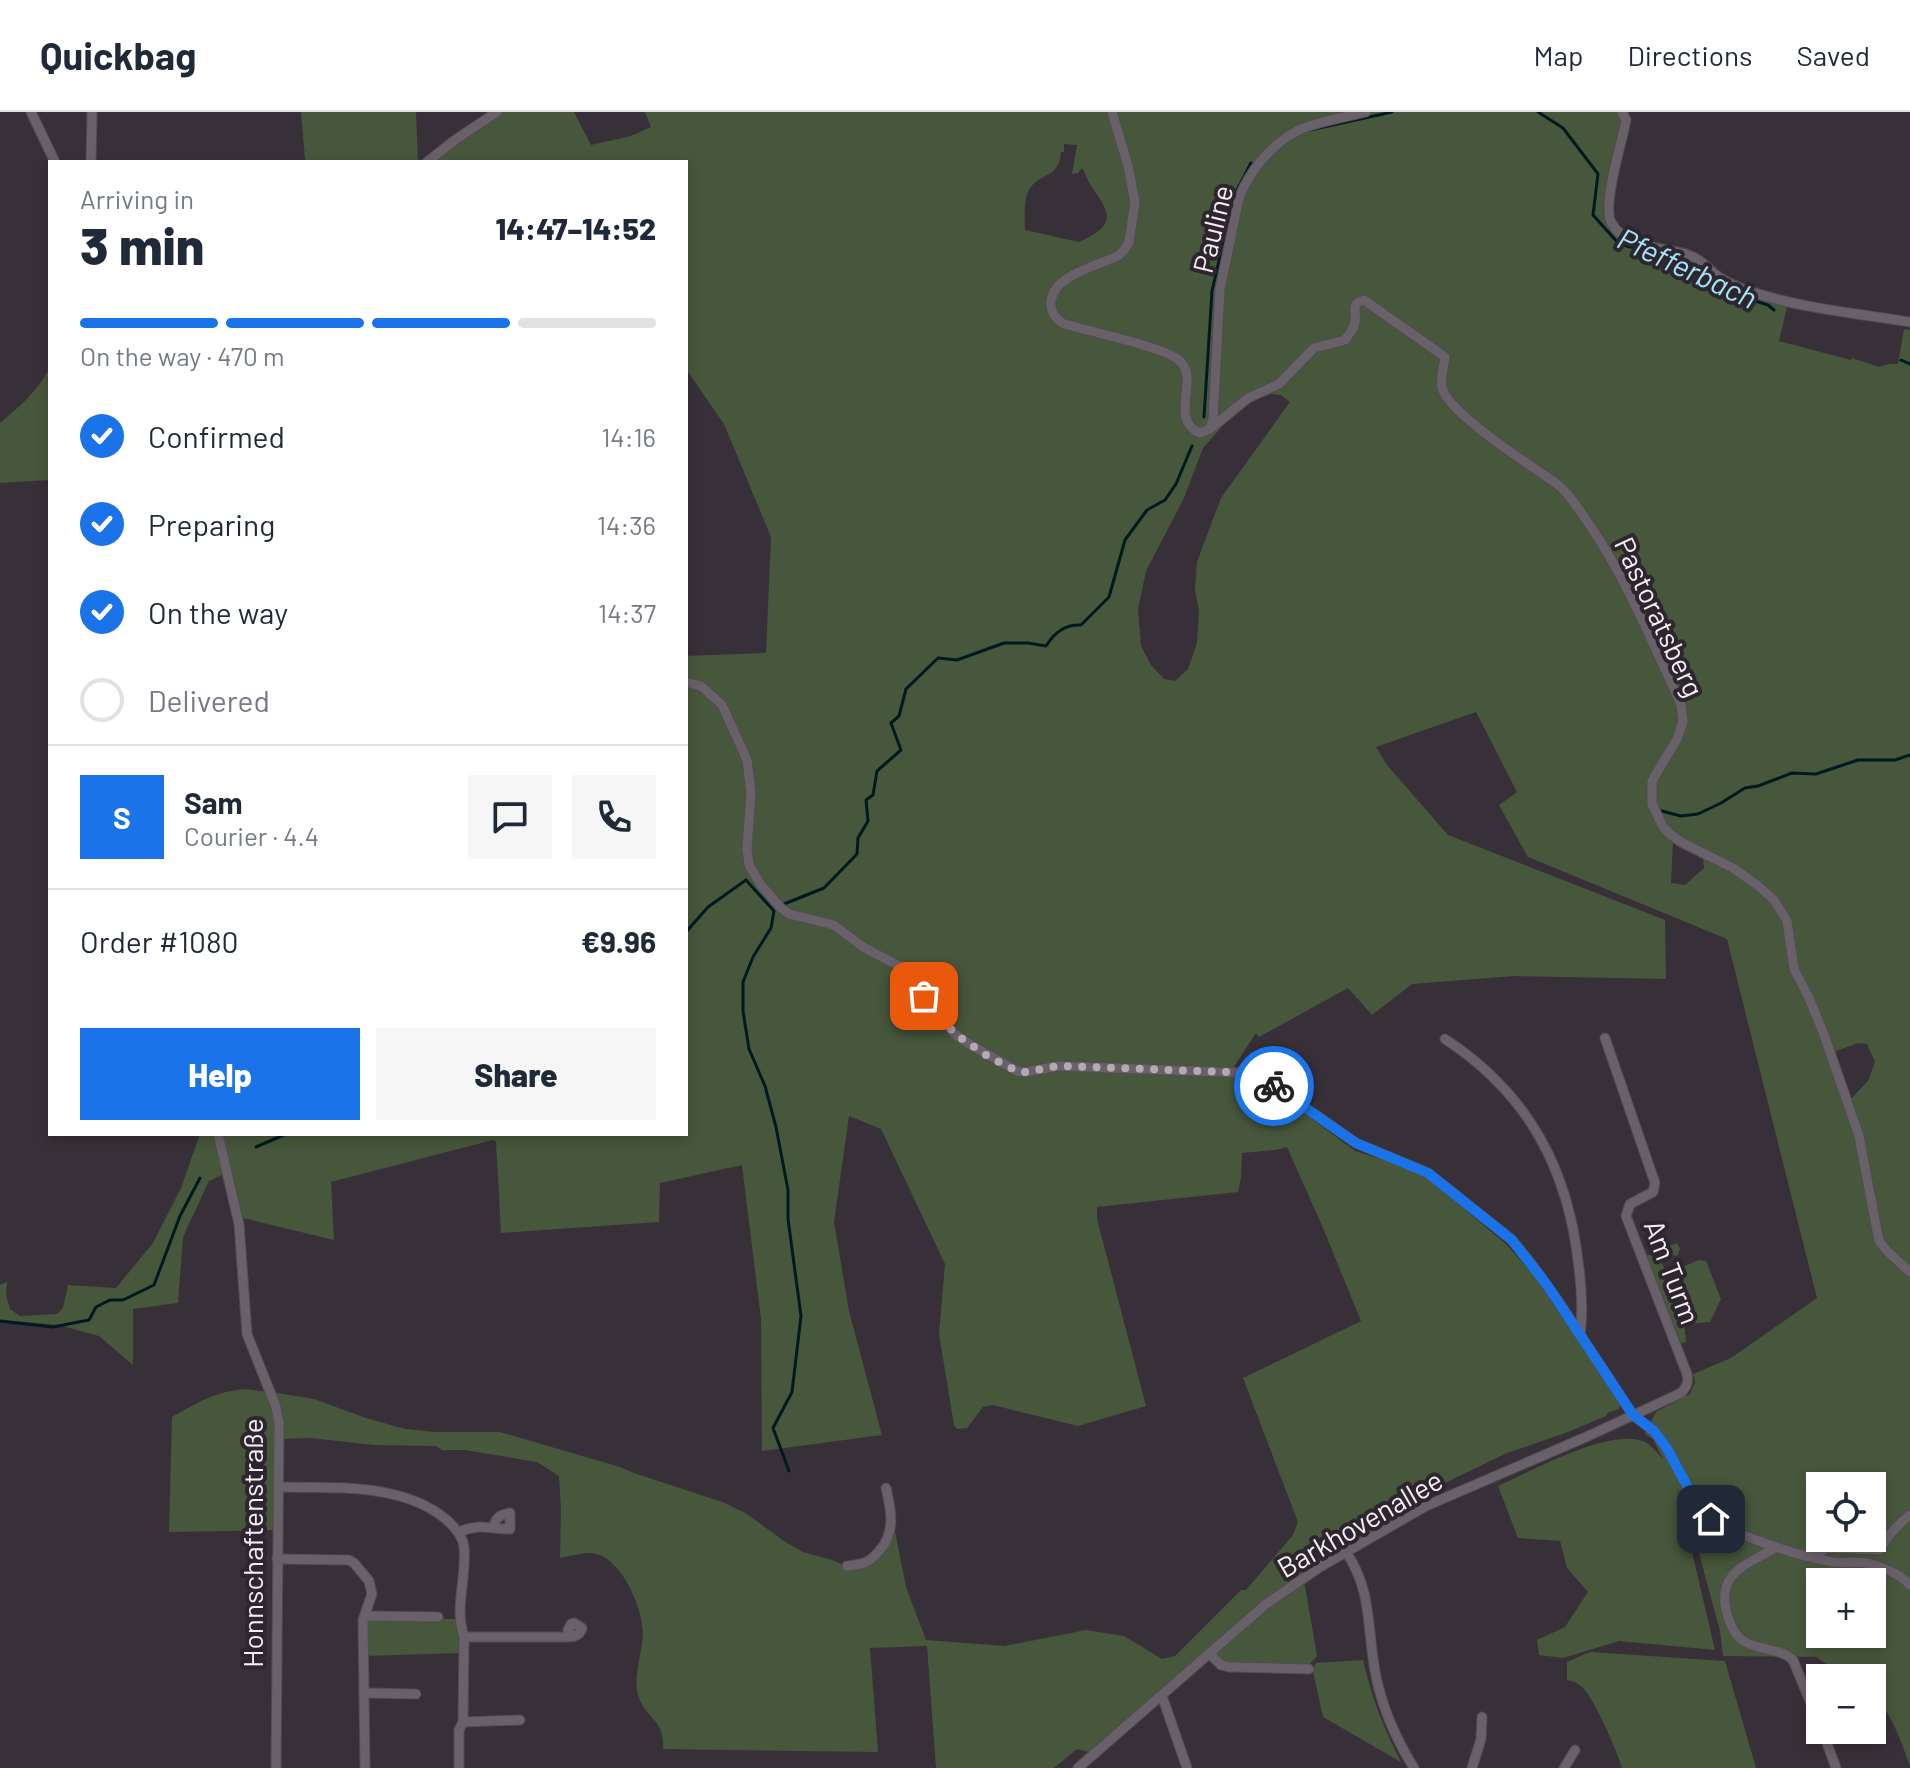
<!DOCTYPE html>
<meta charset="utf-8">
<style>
:root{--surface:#fff;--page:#f6f6f7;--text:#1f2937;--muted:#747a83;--line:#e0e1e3;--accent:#1a73e8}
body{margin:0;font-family:Barlow,sans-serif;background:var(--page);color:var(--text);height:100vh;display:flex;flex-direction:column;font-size:30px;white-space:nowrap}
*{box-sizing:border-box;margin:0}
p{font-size:26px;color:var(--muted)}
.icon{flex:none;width:44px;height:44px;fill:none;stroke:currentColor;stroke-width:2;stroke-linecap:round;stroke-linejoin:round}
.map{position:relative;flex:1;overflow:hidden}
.side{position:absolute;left:48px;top:48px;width:640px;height:976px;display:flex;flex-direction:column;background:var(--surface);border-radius:0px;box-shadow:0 4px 12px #0003}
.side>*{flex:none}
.controls{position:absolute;left:1806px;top:1360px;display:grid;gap:16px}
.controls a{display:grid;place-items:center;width:80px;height:80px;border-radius:0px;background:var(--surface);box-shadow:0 4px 12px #0003;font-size:40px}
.pin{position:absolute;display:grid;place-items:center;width:68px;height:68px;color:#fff;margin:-34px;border-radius:16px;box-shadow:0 4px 12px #0006}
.courier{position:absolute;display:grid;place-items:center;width:80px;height:80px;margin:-40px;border:6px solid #1a73e8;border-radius:50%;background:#fff;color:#222;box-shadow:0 2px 10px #0007}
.headline em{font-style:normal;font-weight:800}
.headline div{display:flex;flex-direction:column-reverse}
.headline{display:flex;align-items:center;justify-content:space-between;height:136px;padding:0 32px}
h1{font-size:52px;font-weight:800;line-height:60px}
.bar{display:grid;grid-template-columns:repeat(4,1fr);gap:12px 8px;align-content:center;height:96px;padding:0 32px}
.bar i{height:10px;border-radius:6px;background:var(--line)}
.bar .selected{background:var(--accent)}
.bar p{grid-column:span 4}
.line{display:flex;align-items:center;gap:20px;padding:0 32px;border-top:2px solid var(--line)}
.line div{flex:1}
.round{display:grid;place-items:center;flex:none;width:84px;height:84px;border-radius:0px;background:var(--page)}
ol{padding:0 32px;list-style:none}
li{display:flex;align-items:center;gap:24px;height:88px}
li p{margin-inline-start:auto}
li .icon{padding:8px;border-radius:50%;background:var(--accent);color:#fff;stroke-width:4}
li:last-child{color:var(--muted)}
li i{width:44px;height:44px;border:4px solid var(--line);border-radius:50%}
.action{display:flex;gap:16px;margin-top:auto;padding:16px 32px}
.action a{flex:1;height:92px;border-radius:0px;background:var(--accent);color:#fff;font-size:32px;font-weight:800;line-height:92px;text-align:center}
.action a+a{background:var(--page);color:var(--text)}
header{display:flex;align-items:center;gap:48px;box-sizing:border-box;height:112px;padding:0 40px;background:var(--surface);border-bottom:2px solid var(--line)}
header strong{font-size:38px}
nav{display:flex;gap:44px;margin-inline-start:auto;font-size:28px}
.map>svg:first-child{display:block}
.green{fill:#47573b;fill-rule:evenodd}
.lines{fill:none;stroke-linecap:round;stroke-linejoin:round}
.stream{stroke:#011a21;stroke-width:3}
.minor-casing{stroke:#524c52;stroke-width:11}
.minor{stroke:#696169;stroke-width:9}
.done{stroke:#b2acb2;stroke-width:8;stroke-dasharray:0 14.4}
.route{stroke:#1a73e8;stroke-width:10}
.labels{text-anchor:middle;stroke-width:8;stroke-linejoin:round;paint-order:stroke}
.street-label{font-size:28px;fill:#f4eff4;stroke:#2e262e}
.water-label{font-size:30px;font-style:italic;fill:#a2e4f8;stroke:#2e262e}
</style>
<header>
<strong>Quickbag</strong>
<nav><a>Map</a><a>Directions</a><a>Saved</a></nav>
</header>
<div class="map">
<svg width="1910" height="1656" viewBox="0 0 1910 1656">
<rect width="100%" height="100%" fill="#383038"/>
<!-- green -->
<g class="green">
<polygon points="301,0 416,0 418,50 308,50 305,47"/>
<path d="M 499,0 L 574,0 L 591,33 L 631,24 L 651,15 L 645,0 L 1627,0 L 1603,100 L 1608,114 L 1620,126 L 1644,137 L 1684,147 L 1728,175 L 1761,188 L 1787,195 L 1779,229 L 1851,248 L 1852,246 L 1879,255 L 1889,252 L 1898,252 L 1904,217 L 1910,218 L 1910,1654 C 1903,1634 1890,1596 1872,1583 L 1872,1566 L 1847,1566 L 1816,1545 L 1723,1544 L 1720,1519 L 1686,1393 L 1677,1376 L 1715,1538 L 1619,1529 L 1563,1546 L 1539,1543 L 1537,1528 L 1565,1515 L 1588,1480 L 1567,1456 L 1560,1429 L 1518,1426 L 1498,1374 C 1531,1359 1604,1319 1639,1328 C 1650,1330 1656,1340 1663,1347 L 1653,1327 L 1645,1322 L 1656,1300 L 1690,1282 L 1695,1270 L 1693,1262 L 1731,1246 L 1817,1186 L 1727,827 L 1528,745 L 1499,693 L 1517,680 L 1476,600 L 1376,635 L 1387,653 L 1448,723 L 1665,808 L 1666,867 L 1514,864 L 1412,872 L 1372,903 L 1348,876 L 1259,925 L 1256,921 L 1232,958 L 1082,959 L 1246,965 L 1297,996 L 1355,1039 L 1397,1052 L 1426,1065 L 1507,1133 L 1531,1160 L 1621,1290 L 1619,1297 L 1607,1301 L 1606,1304 L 1568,1320 L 1507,1341 L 1424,1381 L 1404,1381 L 1406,1402 L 1302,1467 L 1305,1474 L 1317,1544 L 1306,1556 L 1229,1555 L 1212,1542 L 1093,1641 L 1077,1637 L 1054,1656 L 936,1656 L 927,1534 L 870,1536 L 878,1640 L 663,1637 C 665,1606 645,1607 638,1583 C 633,1564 642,1542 643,1522 C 643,1498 623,1448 596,1442 C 585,1439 572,1444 560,1446 L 561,1397 L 559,1364 L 537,1350 L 465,1338 L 442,1338 L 436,1334 L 373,1333 L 311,1326 L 281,1327 L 271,1280 L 314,1287 L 366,1306 L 405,1317 L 436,1320 L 500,1320 L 620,1355 L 634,1361 L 725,1391 L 747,1402 L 784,1429 L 803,1440 L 832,1448 L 846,1454 L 865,1451 L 886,1433 L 895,1419 L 906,1475 L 926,1528 L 1004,1534 L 1086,1518 L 1124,1524 L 1162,1547 L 1175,1544 L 1241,1478 L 1246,1478 L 1293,1423 L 1298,1410 L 1243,1266 L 1361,1209 L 1323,1116 L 1287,1035 L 1275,1038 L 1242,1041 L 1241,1066 L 1238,1080 L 1097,1095 L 1097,1107 L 1146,1294 L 1078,1314 L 993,1293 L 983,1295 L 967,1316 L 957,1317 L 954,1313 L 939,1222 L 945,1152 L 881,1017 L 849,1004 L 834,1110 L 849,1199 L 882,1323 L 762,1339 L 761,1207 L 742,1053 L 660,1071 L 659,1110 L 501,1121 L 496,1030 L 493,1028 L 331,1070 L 334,1128 L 239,1105 L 228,1060 L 209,1069 L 183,1125 L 178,1191 L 133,1197 L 133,1253 L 99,1224 L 59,1213 L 0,1208 L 0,1173 L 7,1170 L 6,1183 L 10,1197 L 20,1204 L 57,1202 L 63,1196 L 68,1173 L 116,1176 L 153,1131 L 181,1076 L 200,1022 L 686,1022 L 686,544 L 766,541 L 771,425 L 724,312 L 686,257 L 686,50 L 428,50 ZM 1064,32 L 1077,33 L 1072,62 L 1078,61 L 1082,56 C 1086,62 1087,68 1091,74 C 1112,103 1116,113 1079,130 L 1025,118 C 1025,105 1023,89 1029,78 C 1039,60 1059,68 1061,40 L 1064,40 ZM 1269,282 L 1281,283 L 1290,290 L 1221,386 L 1197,450 L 1195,478 L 1199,499 L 1197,531 L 1188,557 L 1175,569 L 1164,567 L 1151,553 L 1141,534 L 1138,497 L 1146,459 L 1184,386 L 1203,336 L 1236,299 L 1249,291 ZM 1673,729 L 1702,738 L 1704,756 L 1685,773 L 1671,771 ZM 1858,931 L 1867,932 L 1875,950 L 1868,969 L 1846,992 L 1828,942 ZM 1820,1374 L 1872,1374 L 1872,1426 L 1820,1426 ZM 1820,1470 L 1872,1470 L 1872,1522 L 1820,1522 Z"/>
<path d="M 50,255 L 50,368 L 0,371 L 0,311 C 20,294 38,279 50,255 Z"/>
<polygon points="1677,1131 1680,1137 1677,1144 1667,1142 1662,1145 1662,1152 1666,1160 1674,1161 1677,1158 1679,1159 1686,1230 1681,1231 1646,1144"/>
<polygon points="1699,1148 1706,1149 1721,1187 1710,1210 1688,1212 1682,1155"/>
<path d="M 245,1277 L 268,1280 L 274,1296 L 277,1418 L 169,1420 L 172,1305 C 199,1290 214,1280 245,1277 Z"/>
<path d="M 365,1506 L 456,1507 C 456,1520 460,1529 460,1541 L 365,1544 Z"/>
<path d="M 1590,1540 L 1725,1549 L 1756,1656 L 1622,1656 C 1617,1639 1595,1588 1583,1576 C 1578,1571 1573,1569 1567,1568 L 1567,1550 Z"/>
<path d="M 1363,1548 C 1371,1584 1384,1617 1401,1650 L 1323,1605 L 1313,1559 L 1316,1551 Z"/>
</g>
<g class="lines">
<!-- stream -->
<g class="stream">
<polyline points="1538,0 1563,16 1598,62 1593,103 1619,132 1677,147 1716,171 1724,179 1768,193 1774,198"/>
<polyline points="1310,18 1392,0"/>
<polyline points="1901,248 1910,252"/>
<polyline points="1204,305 1212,179 1234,84 1251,51"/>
<polyline points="1658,698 1681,704 1698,702 1721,691 1745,676 1758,674 1792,661 1816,662 1858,648 1895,648 1910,643"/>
<path d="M 784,792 L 824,776 L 857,742 L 858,726 L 868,709 L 866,688 L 873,683 L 877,659 L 901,638 L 891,611 L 899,604 L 906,577 L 938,546 L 957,548 L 1004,531 L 1028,531 L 1046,534 C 1054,521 1065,512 1081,513 L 1109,485 L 1125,428 L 1147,398 L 1165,388 L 1176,372 L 1192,334"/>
<polyline points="686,820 708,795 746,768 774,799 771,816 753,845 743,870 743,899 749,937 765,974 776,1015 788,1078 788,1107 801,1204 792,1280 773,1316 789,1359"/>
<polyline points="256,1035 286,1022"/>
<polyline points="0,1209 53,1215 89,1208 96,1195 110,1188 123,1188 154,1173 180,1104 200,1066"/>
</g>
<!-- minor casing -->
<g class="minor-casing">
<g id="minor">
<polyline points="31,0 55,50"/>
<path d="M 1112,0 L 1128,54 L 1135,90 L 1129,130 L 1124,138 L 1118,144 C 1097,154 1054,163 1051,189 C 1050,199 1054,205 1062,211 C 1086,219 1166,235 1180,249 C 1200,268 1168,308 1200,321 L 1210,317 L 1248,286 L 1279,272 L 1314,236 L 1345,228 C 1349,222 1354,217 1355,210 C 1357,198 1350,192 1364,188 L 1445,245 C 1444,254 1440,266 1442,276 C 1450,303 1532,354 1557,372 C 1571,383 1580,400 1591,415 C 1628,470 1653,532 1681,592 L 1683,610 L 1677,627 L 1652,669 L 1652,692 L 1663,715 L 1671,723 L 1681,730 L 1733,756 L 1757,773 L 1774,788 L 1787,809 L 1794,857 L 1809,886 L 1823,920 L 1859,1024 L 1879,1129 L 1888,1140 L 1910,1160"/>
<path d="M 1622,0 L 1626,8 C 1622,30 1602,93 1611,110 C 1624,136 1662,135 1686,142 C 1699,146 1707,155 1716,163 C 1724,169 1733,173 1743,177 C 1796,196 1855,201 1910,210"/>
<polyline points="91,50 92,0"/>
<polyline points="427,50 455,28 497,0"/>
<path d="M 1210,317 L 1213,307 L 1220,177 L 1239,86 C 1250,58 1271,33 1297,19 C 1314,10 1347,5 1366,0"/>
<path d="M 686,570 L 701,574 L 722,593 L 747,648 L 751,681 L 747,737 L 749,753 L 761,773 L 781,796 L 789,802 L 834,813 L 863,835 L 901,855 L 941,907 L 955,922 L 969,932 L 1017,959 L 1026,960 L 1058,954 L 1248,961 L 1264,967 L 1356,1031 L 1428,1061 L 1512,1128 L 1533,1154 L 1560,1192 L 1633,1303 L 1654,1319 L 1666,1335 L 1697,1392 C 1701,1397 1705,1402 1710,1406 C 1737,1424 1796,1443 1828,1449 C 1840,1452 1853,1449 1866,1451 C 1881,1454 1900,1462 1910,1473"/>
<path d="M 1445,927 C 1529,982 1569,1058 1579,1157 C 1582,1180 1583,1201 1580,1224"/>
<polyline points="218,1022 239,1112 247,1222 276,1295 279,1311 276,1656"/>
<path d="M 278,1375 C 334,1376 411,1370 453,1414 C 458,1420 463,1426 464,1435 C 467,1466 454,1495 464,1525 L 463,1610 L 459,1618 L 459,1656"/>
<path d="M 459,1420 C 478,1411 490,1417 510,1417 L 510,1401 C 500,1403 496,1405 494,1414"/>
<path d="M 1776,1435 C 1749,1453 1715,1459 1727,1502 C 1731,1514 1735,1525 1747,1531 C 1762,1538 1782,1537 1793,1548 L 1820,1614"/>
<path d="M 1346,1440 C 1372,1478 1367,1515 1375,1559 C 1381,1593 1396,1627 1414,1656"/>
<path d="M 1811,1445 L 1827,1436 L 1880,1438 C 1887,1424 1897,1413 1910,1403"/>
<polyline points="277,1447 349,1448 354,1451 369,1469 372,1482 363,1508 365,1656"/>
<path d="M 847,1454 C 853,1453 860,1453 866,1450 C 872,1448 876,1443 880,1438 C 896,1420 891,1397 886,1376"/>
<polyline points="365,1504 438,1505"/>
<path d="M 464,1525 L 558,1525 C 568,1525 579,1527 582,1516 L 574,1511 L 571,1512 L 568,1518 L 571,1523 L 574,1524"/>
<polyline points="1210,1542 1221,1553 1229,1555 1309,1557"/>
<polyline points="364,1581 416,1582"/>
<polyline points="1162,1584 1187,1656"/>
<polyline points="463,1610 520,1608"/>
<polyline points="1822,1618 1836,1656"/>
<path d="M 1078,1656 L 1266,1492 L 1320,1455 L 1426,1394 L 1586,1325 L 1681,1281 C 1687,1275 1689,1270 1687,1262 L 1626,1104 L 1630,1092 L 1653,1080 L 1655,1071 L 1605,926"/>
<polyline points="1472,1656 1481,1627 1482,1605"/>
<polyline points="1564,1656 1575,1638"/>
</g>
</g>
<!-- minor -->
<use href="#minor" class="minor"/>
</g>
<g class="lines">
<!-- done -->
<path class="done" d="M 924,884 L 955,922 L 989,945 L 1017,959 L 1026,960 L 1058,954 L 1229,960 C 1247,961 1260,964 1274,974"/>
<!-- route -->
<polyline class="route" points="1274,974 1356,1031 1428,1061 1512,1128 1547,1173 1633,1303 1654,1319 1666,1335 1697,1392 1711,1407"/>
</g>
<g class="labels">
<!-- street labels -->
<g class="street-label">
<text transform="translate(1213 117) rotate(-76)" y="10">Pauline</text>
<text transform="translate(1659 505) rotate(65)" y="10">Pastoratsberg</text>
<text transform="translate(1672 1160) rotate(69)" y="10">Am Turm</text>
<text transform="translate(1360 1412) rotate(-30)" y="10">Barkhovenallee</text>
<text transform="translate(253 1431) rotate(-90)" y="10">Honnschaftenstraße</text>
</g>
<!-- water labels -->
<g class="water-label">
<text transform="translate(1687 157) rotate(25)" y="10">Pfefferbach</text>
</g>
</g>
</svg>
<div class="controls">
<a><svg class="icon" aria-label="locate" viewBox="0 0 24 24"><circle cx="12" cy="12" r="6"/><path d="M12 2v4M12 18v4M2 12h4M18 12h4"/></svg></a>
<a>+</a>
<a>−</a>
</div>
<div class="pin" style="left:924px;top:884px;background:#ea580c"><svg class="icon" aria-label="bag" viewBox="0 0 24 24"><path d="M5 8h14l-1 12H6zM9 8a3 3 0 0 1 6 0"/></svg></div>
<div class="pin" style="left:1711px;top:1407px;background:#1f2937"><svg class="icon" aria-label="home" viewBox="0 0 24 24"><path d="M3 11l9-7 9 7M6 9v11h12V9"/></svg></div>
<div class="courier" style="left:1274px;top:974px"><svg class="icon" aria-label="bike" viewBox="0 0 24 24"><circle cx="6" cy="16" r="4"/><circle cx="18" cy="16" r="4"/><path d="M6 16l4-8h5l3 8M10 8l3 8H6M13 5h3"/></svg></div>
<section class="side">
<div class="headline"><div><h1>3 min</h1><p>Arriving in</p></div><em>14:47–14:52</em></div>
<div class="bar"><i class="selected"></i><i class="selected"></i><i class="selected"></i><i></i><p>On the way · 470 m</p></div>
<ol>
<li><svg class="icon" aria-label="check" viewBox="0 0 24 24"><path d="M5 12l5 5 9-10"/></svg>Confirmed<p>14:16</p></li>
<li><svg class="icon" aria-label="check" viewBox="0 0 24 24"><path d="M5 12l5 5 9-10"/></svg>Preparing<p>14:36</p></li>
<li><svg class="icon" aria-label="check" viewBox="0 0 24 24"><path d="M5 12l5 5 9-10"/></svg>On the way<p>14:37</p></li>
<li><i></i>Delivered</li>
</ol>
<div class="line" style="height:144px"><b class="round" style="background:var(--accent);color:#fff">S</b><div><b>Sam</b><p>Courier · 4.4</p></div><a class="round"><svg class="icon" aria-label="chat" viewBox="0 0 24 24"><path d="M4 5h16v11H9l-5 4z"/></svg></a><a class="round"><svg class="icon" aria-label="phone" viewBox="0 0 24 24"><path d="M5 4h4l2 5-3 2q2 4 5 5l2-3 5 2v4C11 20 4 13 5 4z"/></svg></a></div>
<div class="line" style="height:104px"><div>Order #1080</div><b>€9.96</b></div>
<div class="action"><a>Help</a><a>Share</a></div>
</section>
</div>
